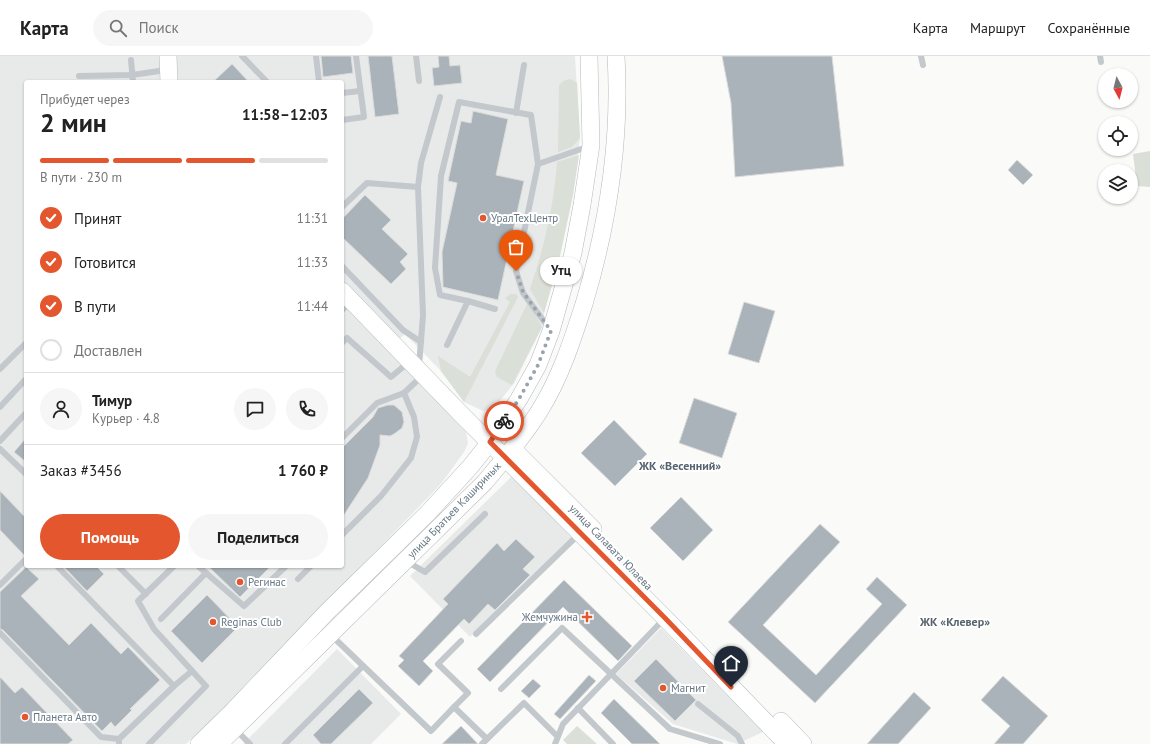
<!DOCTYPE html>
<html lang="ru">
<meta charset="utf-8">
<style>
:root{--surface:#fff;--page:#f6f6f6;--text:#222;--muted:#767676;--line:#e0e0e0;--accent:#e4572e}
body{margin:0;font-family:"PT Sans",sans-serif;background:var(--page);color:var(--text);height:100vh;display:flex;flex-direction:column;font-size:15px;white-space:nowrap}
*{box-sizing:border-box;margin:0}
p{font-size:13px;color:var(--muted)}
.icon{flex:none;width:22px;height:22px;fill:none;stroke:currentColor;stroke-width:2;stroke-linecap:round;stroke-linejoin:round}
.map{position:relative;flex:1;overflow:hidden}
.panel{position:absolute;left:24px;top:24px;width:320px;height:488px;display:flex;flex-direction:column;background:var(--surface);border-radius:4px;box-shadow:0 1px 3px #0004}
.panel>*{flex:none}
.needle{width:26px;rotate:173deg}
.fabs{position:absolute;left:1098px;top:12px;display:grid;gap:8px}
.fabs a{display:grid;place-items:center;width:40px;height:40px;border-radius:50%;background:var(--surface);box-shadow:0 1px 3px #0004;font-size:20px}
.pin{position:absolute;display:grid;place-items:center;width:34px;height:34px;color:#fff;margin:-41px -17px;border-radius:50% 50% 50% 0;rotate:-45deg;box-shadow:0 0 4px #0007}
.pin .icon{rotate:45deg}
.courier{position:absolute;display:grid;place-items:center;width:40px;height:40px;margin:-20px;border:3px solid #e4572e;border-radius:50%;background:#fff;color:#222;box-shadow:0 1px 5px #0007}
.bubble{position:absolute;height:28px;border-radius:14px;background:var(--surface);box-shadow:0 1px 3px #0004;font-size:13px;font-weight:600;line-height:28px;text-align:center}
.overview em{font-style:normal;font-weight:600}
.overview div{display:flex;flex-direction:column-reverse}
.overview{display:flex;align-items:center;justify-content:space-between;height:68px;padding:0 16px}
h1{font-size:26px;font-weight:600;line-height:30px}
.bar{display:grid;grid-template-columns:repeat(4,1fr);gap:6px 4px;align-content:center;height:48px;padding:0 16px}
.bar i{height:5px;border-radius:3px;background:var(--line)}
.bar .current{background:var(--accent)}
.bar p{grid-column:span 4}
.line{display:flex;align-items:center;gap:10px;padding:0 16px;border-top:1px solid var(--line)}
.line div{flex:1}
.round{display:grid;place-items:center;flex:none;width:42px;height:42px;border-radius:21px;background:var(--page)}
ol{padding:0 16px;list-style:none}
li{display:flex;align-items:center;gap:12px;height:44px}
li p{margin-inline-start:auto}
li .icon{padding:4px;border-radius:50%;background:var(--accent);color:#fff;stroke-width:4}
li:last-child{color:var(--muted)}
li i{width:22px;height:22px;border:2px solid var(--line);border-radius:50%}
.action{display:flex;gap:8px;margin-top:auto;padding:8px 16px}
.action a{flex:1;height:46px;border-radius:24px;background:var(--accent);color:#fff;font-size:16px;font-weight:600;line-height:46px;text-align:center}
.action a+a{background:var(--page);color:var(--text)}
header{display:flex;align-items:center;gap:24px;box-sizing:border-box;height:56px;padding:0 20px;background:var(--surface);border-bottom:1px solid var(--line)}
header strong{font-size:19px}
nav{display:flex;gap:22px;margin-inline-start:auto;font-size:14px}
.search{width:280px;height:36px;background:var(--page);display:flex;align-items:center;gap:10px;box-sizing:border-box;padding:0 14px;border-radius:22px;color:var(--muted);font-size:15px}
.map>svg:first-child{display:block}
.built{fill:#e8e9e9}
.green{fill:#dadfd7}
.building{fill:#aab3b9;stroke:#dcdcda}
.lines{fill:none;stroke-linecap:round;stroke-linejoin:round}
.secondary-casing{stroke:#b3babf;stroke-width:18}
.lane{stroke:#c3c8cc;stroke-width:6}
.secondary{stroke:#fff;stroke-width:17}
.done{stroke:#99a4ac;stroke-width:4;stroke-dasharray:0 7.2}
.route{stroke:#e4572e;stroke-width:5}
.poi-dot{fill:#e4572e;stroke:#fff;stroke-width:1.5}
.labels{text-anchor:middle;stroke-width:4;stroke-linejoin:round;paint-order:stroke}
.poi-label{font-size:11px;fill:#657683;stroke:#fff;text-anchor:start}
.street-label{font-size:11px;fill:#657683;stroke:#fff}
.neighbourhood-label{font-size:12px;font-weight:bold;fill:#57646e;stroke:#fff}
</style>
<header>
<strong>Карта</strong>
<div class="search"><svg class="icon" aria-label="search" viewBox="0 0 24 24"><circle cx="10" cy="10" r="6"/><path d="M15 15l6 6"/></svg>Поиск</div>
<nav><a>Карта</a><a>Маршрут</a><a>Сохранённые</a></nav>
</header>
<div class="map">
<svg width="1150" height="688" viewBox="0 0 1150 688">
<rect width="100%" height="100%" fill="#fafaf8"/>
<!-- built -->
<g class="built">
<polygon points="0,0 162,0 162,26 26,26 26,510 342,510 342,246 466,376 468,387 464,396 441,428 234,642 186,688 0,688"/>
<polygon points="175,0 575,0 580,82 573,139 559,204 544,257 542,271 515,326 494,352 483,355 464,346 441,315 405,278 398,284 342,225 342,26 176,26"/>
<polygon points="512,420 572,482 470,581 410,520"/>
<polygon points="661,572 763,676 737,688 673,668 616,618"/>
<polygon points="337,593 401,658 371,688 243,688"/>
</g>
<!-- green -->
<g class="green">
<path d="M 571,23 L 577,27 L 580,82 L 572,91 L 558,96 L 559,30 C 562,25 565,24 571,23 Z"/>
<polygon points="1150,95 1150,131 1137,130 1133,98"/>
<path d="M 579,99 L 573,139 L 559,204 L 544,257 L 530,233 C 544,192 554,150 557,106 Z"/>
<polygon points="510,238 516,238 518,241 464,346 441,315 438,300 470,321 510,246 505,242"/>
<polygon points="528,246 542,271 512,329 497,321 495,315"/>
<polygon points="577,670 597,688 567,688 563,684"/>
</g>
<!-- building -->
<g class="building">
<polygon points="321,0 351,0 353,17 323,21"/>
<polygon points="368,0 392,0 399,58 375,61"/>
<polygon points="438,0 449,0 450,10 460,9 462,27 434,30 432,12 439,11"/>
<polygon points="722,0 832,0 844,110 735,121 731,47"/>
<polygon points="232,8 249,26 213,26"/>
<polygon points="473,55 508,63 496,119 524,125 498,244 443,231 442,196 457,127 448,125 461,65 471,67"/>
<polygon points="1017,104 1033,119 1023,129 1008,114"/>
<polygon points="365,139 391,164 382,173 408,198 400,206 406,213 391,228 342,181 342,163"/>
<polygon points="744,246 775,255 759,307 728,298"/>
<polygon points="694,342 737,357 722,402 679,387"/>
<polygon points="388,349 394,349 402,356 404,366 402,372 394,378 390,380 380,379 380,389 368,422 342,462 342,392 373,361 378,352"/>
<polygon points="614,364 647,398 615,430 581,397"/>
<polygon points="26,382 26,406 14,396"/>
<polygon points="0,435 26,462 26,499 24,499 0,474"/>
<polygon points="681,441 713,474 683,505 650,472"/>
<polygon points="820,468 840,486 763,569 816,619 882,548 866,533 877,521 907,549 815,647 728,566"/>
<polygon points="516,483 535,501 523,513 530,519 495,554 488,548 469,568 464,563 423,605 433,615 419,630 398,610 404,604 399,600 448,548 443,543 497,487 504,495"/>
<polygon points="63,510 96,510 104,518 87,535"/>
<polygon points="208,510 271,510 240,541"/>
<polygon points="26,511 39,523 21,540 69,589 91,567 121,598 128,591 160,624 130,653 132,654 115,671 111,666 102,675 3,574 0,573 0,536"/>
<polygon points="564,524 632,590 618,605 563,551 490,626 477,613"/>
<polygon points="207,539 238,571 202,607 171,575"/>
<polygon points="656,603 696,644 675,665 634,625"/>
<polygon points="589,619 596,625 560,663 554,658"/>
<polygon points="1003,620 1048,660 1023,688 994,688 1010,670 981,644"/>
<polygon points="0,621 15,637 22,631 73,684 68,688 0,688"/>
<polygon points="533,623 541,630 529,642 521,635"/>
<polygon points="359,633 373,647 331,688 321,688 313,679"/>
<polygon points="914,636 931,652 898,688 867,688"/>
<polygon points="614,643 660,688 632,688 601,657"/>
<polygon points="461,670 478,688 442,688"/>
</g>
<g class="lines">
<!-- secondary casing -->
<g class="secondary-casing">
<g id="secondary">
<polyline points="168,0 169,26"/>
<polyline points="342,235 460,357 665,562 787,688"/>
<polyline points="516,396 593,473"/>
<polyline points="781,665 803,688"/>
<polyline points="199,688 231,657 327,556 427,458 470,411 490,386 519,343 538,309 551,275 573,197 582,149 591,89 589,0"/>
<path d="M 219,688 L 485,426 C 504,403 524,380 540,354 C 561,320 572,285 584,248 C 608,168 621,84 616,0"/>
</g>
</g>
<!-- lane -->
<g class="lane">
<polyline points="242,0 267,26"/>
<polyline points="316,0 319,26"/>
<polyline points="416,0 419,25"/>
<polyline points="921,0 923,9"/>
<polyline points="1100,0 1101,6"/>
<polyline points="131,4 133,26"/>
<polyline points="79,20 132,19 166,14"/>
<polyline points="342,37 360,35"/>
<polyline points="516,57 524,9"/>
<polyline points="342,64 364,61 356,0"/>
<polyline points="342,151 367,127 418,131"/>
<polyline points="342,210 403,274 421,286"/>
<polyline points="468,245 440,239 435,212 441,120 459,46 531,59 538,108"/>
<polyline points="342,254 351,246"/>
<polyline points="549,272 523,237 516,215 538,108 590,90"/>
<polyline points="342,287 347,282 391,321 409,306"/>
<polyline points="447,289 468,245 495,253"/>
<polyline points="419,310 423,259 418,131 421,107 440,41"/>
<polyline points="0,313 26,287"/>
<polyline points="0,351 26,323"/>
<polyline points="342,382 377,347 404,337"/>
<polyline points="0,385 26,357"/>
<polyline points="0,393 26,418"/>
<polyline points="342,479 381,440 411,402 417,381 414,361 404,337 423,319"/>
<polyline points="406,505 425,516 485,458"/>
<polyline points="57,510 174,630"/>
<polyline points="118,510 146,538"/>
<polyline points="174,510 138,545 154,573 204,628"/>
<polyline points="198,510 244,550 285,511"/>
<polyline points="298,523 311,510"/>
<polyline points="0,529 26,503"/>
<polyline points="161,563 206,517"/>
<polyline points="0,577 101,681 119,683"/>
<polyline points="476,578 579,478"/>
<polyline points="331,579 431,675 454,651 487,683"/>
<polyline points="501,633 562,572 670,673 720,688"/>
<polyline points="698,648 738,680 742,688"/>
<polyline points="454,651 468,637 438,608 461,585"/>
<polyline points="578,652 613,688"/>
<polyline points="235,673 250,688"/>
<polyline points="119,688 119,683 174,630 192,615"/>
<polyline points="149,688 206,630"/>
<polyline points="285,688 363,610"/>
<polyline points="482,688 524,647 557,680"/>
<polyline points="555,688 563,668 664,563"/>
</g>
<!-- secondary -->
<use href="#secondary" class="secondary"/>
</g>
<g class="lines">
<!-- done -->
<polyline class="done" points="504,365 519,343 538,309 551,275 523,236 516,215"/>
<!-- route -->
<polyline class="route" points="504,365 490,386 665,562 731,631"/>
</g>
<!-- markers -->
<g class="poi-dot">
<circle cx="483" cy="162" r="4"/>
<circle cx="240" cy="526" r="4"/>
<path d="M585 555h4v4h4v4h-4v4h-4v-4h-4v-4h4z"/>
<circle cx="213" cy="566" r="4"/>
<circle cx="663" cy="632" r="4"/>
<circle cx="25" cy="661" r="4"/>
</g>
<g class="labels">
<!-- poi labels -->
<g class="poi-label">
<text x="491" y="166">УралТехЦентр</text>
<text x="248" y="530">Регинас</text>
<text x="578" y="565" text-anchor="end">Жемчужина</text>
<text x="221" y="570">Reginas Club</text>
<text x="671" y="636">Магнит</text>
<text x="33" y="665">Планета Авто</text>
</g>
<!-- street labels -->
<g class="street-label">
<text transform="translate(454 454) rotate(-46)" y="4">улица Братьев Кашириных</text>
<text transform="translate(611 491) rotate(46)" y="4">улица Салавата Юлаева</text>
</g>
<!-- neighbourhood labels -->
<g class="neighbourhood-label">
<text x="680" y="414">ЖК «Весенний»</text>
<text x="955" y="570">ЖК «Клевер»</text>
</g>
</g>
</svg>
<div class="fabs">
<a><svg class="needle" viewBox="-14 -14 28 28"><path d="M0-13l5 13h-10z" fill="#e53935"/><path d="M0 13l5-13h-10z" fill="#767676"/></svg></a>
<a><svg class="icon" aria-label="locate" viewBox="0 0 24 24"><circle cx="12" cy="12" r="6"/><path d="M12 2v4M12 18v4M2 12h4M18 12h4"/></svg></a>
<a><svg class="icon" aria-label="layers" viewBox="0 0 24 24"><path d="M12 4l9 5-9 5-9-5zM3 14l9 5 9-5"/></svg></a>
</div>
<div class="pin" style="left:516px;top:215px;background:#ea580c"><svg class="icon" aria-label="bag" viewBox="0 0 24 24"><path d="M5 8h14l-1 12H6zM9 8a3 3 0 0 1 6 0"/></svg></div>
<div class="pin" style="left:731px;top:631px;background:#1f2937"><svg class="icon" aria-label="home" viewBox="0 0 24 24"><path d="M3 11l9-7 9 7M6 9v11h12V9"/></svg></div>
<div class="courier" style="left:504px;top:365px"><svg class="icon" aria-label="bike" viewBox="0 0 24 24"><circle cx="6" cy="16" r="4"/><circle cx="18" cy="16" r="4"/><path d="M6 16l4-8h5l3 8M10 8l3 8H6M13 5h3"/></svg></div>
<div class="bubble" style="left:540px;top:201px;width:42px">Утц</div>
<section class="panel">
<div class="overview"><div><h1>2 мин</h1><p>Прибудет через</p></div><em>11:58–12:03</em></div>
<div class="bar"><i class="current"></i><i class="current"></i><i class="current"></i><i></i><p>В пути · 230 m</p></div>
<ol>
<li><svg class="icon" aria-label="check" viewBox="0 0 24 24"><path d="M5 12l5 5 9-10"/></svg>Принят<p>11:31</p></li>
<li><svg class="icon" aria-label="check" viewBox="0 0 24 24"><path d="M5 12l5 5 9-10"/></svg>Готовится<p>11:33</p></li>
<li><svg class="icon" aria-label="check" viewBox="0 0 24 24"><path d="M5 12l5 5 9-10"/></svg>В пути<p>11:44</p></li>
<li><i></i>Доставлен</li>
</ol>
<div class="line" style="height:72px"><a class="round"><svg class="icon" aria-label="person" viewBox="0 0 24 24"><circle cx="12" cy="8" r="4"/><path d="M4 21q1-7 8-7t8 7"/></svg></a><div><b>Тимур</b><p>Курьер · 4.8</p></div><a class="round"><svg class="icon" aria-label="chat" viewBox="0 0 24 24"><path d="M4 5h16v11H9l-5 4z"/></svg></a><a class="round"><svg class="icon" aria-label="phone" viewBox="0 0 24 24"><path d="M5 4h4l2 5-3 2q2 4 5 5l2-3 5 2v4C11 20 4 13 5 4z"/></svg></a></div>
<div class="line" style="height:52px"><div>Заказ #3456</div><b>1 760 ₽</b></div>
<div class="action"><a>Помощь</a><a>Поделиться</a></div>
</section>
</div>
